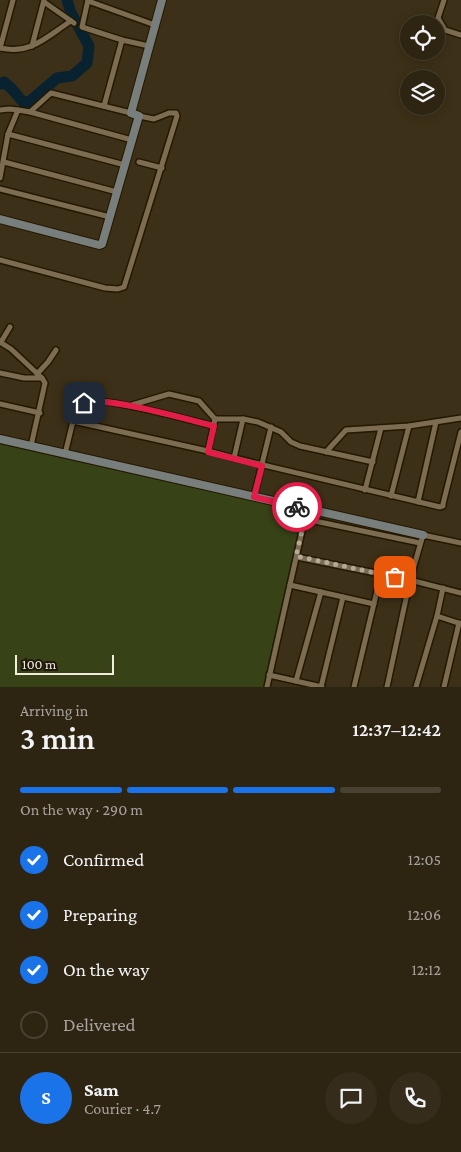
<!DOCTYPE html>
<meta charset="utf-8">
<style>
:root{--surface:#2e2412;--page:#362c1b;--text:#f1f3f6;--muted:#a7a49f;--line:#494132;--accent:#1a73e8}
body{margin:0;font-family:"Crimson Pro",serif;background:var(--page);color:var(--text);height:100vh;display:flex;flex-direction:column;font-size:19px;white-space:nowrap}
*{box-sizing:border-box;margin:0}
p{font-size:16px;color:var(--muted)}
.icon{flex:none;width:28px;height:28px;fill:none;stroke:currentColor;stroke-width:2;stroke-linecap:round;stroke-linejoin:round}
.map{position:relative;height:687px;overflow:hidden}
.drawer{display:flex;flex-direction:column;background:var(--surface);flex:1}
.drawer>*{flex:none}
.buttons{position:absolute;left:400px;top:15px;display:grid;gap:10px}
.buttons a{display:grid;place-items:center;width:45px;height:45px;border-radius:50%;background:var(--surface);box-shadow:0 2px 12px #0003,0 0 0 1px var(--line);font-size:25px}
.scale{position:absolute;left:15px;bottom:12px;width:99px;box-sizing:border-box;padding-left:5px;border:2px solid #f3ebdc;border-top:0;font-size:14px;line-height:18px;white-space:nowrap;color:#f3ebdc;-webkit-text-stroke:4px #1f190e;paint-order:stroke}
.pin{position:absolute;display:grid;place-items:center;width:42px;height:42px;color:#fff;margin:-21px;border-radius:10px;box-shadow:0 2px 8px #0006}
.courier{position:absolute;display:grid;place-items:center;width:50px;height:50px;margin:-25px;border:4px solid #e11d48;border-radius:50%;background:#fff;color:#222;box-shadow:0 1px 6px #0007}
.overview em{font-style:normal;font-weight:600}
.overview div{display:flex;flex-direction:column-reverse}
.overview{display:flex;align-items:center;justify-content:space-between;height:85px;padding:0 20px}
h1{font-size:32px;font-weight:600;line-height:38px}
.bar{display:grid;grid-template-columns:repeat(4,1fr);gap:8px 5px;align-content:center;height:60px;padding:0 20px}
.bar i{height:6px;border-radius:4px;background:var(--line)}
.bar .selected{background:var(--accent)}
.bar p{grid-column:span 4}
.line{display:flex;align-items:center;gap:12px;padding:0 20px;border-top:1px solid var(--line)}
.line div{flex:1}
.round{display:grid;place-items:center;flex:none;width:52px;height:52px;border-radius:26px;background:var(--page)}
ol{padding:0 20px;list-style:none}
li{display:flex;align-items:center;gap:15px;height:55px}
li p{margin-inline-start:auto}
li .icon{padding:5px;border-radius:50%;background:var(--accent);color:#fff;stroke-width:4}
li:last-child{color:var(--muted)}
li i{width:28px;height:28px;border:2px solid var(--line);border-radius:50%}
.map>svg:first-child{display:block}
.green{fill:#374217}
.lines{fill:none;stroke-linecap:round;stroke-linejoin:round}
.river{stroke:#082230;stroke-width:11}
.street-casing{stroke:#241801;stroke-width:8}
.secondary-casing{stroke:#241801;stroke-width:10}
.street{stroke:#7b6c52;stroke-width:5}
.secondary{stroke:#787e7c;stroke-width:8}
.done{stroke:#b3aa97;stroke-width:5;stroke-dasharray:0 9}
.route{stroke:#e11d48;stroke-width:6}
</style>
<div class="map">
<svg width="461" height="687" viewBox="0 0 461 687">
<rect width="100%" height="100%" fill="#3d3018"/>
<!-- green -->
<polygon class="green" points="0,441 304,510 264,687 0,687"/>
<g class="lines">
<!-- river -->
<polyline class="river" points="0,84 4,82 11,88 23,102 29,102 57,78 72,76 87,63 89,46 71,13 67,0"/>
<!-- street casing -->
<g class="street-casing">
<g id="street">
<polyline points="88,0 82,27 122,40"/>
<polyline points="444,0 438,18 445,30 461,35"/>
<polyline points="88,1 155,25"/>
<polyline points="44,2 74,23"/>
<polyline points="32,46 44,0"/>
<path d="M 0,48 C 31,55 46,37 71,21"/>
<polyline points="0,48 13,0"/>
<polyline points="104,106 122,40 149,46"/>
<polyline points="0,110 9,109 18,110"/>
<polyline points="30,112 132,140"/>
<polyline points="8,134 125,165"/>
<polyline points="4,162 117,192"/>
<polyline points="139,162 162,168"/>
<polyline points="0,178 8,134 18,110 30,112 51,93 131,113"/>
<polyline points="0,189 110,217"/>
<polyline points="0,260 105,288 118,289 124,287 177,116 176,113 169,113 154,119 139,116"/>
<polyline points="0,342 11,349 42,378"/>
<polyline points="1,342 10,327"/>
<polyline points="0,373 24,378 42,378 45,383 31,446"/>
<polyline points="37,374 48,362 56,350"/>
<polyline points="0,404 40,413"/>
<polyline points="132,405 169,394 199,401 215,419"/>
<path d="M 73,421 C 76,413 77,406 85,402 C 100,395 193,421 214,426"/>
<polyline points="326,452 346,430 409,426 461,418"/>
<polyline points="65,454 73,421 208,451"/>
<polyline points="234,458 208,451 215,419 243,419"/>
<polyline points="373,462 300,446 291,442 281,432 258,422 243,419 234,458 440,507 443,506 443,504 461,432"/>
<polyline points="365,490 381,428"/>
<polyline points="391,496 409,426"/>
<polyline points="254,497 271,427"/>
<polyline points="418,502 436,422"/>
<polyline points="305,519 420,543"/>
<polyline points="461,543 423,535 410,580 461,593"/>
<polyline points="297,557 410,580 387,687"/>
<polyline points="290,585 374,604"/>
<polyline points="443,588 437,616 461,624"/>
<polyline points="269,675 322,687"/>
<polyline points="296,681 321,592"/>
<polyline points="267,687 307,509"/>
<polyline points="321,687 343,597"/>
<polyline points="354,687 381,574"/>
<polyline points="416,687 437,616"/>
<polyline points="444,687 459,623"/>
</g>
</g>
<!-- secondary casing -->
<g class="secondary-casing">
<g id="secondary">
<polyline points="0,219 99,245 102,244 138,119 139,116 131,113 162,0"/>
<polyline points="0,439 423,535"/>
</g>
</g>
<!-- street -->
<use href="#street" class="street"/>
<!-- secondary -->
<use href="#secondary" class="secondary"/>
</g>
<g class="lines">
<!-- done -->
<polyline class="done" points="297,507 307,509 296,556 395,577"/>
<!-- route -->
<path class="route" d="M 84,403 C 104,395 189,420 214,426 L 208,452 L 262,466 L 254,497 L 297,507"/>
</g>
</svg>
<div class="buttons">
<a><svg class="icon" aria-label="locate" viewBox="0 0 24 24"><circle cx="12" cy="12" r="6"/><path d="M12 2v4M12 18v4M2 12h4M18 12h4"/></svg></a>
<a><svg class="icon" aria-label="layers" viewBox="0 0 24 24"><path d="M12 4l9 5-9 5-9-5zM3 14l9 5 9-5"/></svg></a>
</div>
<div class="scale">100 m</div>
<div class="pin" style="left:395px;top:577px;background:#ea580c"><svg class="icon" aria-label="bag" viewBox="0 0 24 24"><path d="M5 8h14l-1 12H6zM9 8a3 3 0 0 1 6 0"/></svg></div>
<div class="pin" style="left:84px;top:403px;background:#1f2937"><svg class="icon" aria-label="home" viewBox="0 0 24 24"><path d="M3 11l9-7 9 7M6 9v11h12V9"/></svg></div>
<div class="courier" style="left:297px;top:507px"><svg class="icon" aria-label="bike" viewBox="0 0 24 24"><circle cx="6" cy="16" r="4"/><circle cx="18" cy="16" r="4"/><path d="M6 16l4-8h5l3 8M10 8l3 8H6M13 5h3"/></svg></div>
</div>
<section class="drawer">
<div class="overview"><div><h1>3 min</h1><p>Arriving in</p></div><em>12:37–12:42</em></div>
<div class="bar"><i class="selected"></i><i class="selected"></i><i class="selected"></i><i></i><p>On the way · 290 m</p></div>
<ol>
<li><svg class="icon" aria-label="check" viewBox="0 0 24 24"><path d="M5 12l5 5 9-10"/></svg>Confirmed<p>12:05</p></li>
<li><svg class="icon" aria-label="check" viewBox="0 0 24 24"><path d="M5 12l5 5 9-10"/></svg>Preparing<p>12:06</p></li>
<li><svg class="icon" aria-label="check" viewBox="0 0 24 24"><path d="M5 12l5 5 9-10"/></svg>On the way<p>12:12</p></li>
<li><i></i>Delivered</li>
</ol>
<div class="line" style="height:90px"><b class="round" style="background:var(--accent);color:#fff">S</b><div><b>Sam</b><p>Courier · 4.7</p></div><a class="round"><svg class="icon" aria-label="chat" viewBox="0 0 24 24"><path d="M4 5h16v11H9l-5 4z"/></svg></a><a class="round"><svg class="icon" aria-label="phone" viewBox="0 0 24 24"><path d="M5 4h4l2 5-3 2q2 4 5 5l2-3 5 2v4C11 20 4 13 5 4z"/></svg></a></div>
</section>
